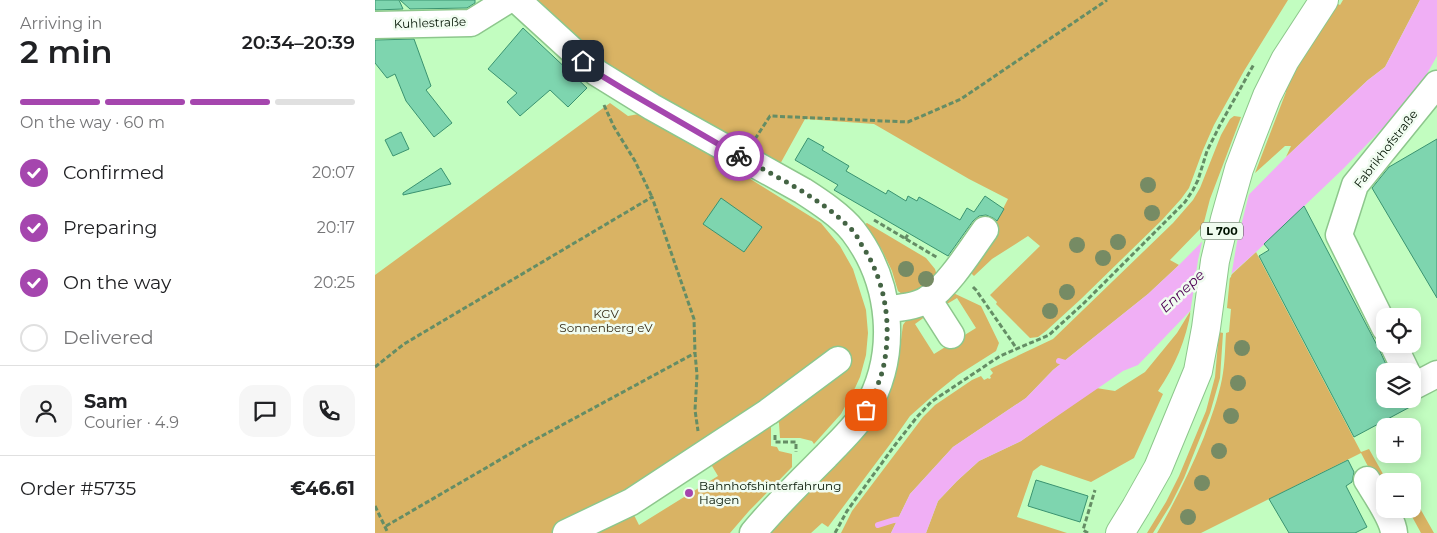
<!DOCTYPE html>
<meta charset="utf-8">
<style>
:root{--surface:#fff;--page:#f6f6f6;--text:#202124;--muted:#757577;--line:#e0e0e0;--accent:#a546ae}
body{margin:0;font-family:Montserrat,sans-serif;background:var(--page);color:var(--text);height:100vh;display:flex;flex-direction:column;font-size:19px;white-space:nowrap}
*{box-sizing:border-box;margin:0}
p{font-size:16px;color:var(--muted)}
.icon{flex:none;width:28px;height:28px;fill:none;stroke:currentColor;stroke-width:2;stroke-linecap:round;stroke-linejoin:round}
.map{position:relative;flex:1;overflow:hidden}
.sheet{display:flex;flex-direction:column;background:var(--surface);width:375px}
.sheet>*{flex:none}
.controls{position:absolute;left:1001px;top:308px;display:grid;gap:10px}
.controls a{display:grid;place-items:center;width:45px;height:45px;border-radius:10px;background:var(--surface);box-shadow:0 2px 12px #0003;font-size:25px}
.pin{position:absolute;display:grid;place-items:center;width:42px;height:42px;color:#fff;margin:-21px;border-radius:10px;box-shadow:0 2px 8px #0006}
.courier{position:absolute;display:grid;place-items:center;width:50px;height:50px;margin:-25px;border:4px solid #a546ae;border-radius:50%;background:#fff;color:#222;box-shadow:0 1px 6px #0007}
.headline em{font-style:normal;font-weight:600}
.headline div{display:flex;flex-direction:column-reverse}
.headline{display:flex;align-items:center;justify-content:space-between;height:85px;padding:0 20px}
h1{font-size:32px;font-weight:600;line-height:38px}
.bar{display:grid;grid-template-columns:repeat(4,1fr);gap:8px 5px;align-content:center;height:60px;padding:0 20px}
.bar i{height:6px;border-radius:4px;background:var(--line)}
.bar .selected{background:var(--accent)}
.bar p{grid-column:span 4}
.line{display:flex;align-items:center;gap:12px;padding:0 20px;border-top:1px solid var(--line)}
.line div{flex:1}
.round{display:grid;place-items:center;flex:none;width:52px;height:52px;border-radius:15px;background:var(--page)}
ol{padding:0 20px;list-style:none}
li{display:flex;align-items:center;gap:15px;height:55px}
li p{margin-inline-start:auto}
li .icon{padding:5px;border-radius:50%;background:var(--accent);color:#fff;stroke-width:4}
li:last-child{color:var(--muted)}
li i{width:28px;height:28px;border:2px solid var(--line);border-radius:50%}
main{display:flex;flex:1;min-height:0}
.map>svg:first-child{display:block}
.green{fill:#d9b364;fill-rule:evenodd}
.water{fill:#f0aff5}
.pier{fill:#c2fdc0}
.lines{fill:none;stroke-linecap:round;stroke-linejoin:round}
.stream{stroke:#f0aff5;stroke-width:6}
.building{fill:#7ed5af;stroke:#3a9370}
.minor-casing{stroke:#8dc78c;stroke-width:29}
.major-casing{stroke:#8dc78c;stroke-width:30}
.path{stroke:#658d65;stroke-width:3;stroke-dasharray:5 2.5;stroke-linecap:butt}
.minor{stroke:#fff;stroke-width:26}
.major{stroke:#fff;stroke-width:28}
.tree{fill:#768b64}
.done{stroke:#446444;stroke-width:5;stroke-dasharray:0 9}
.route{stroke:#a546ae;stroke-width:6}
.poi-dot{fill:#a546ae;stroke:#f0fcf0;stroke-width:2}
.labels{text-anchor:middle;stroke-width:5;stroke-linejoin:round;paint-order:stroke}
.shield{fill:#f0fcf0;stroke:#485849;stroke-width:1}
.shield-label{font-size:11px;font-weight:bold;fill:#001201}
.street-label{font-size:12px;fill:#001201;stroke:#f0fcf0}
.park-label{font-size:12px;fill:#372d19;stroke:#f0fcf0}
.poi-label{font-size:12px;fill:#001201;stroke:#f0fcf0;text-anchor:start}
.water-label{font-size:14px;font-style:italic;fill:#4f0256;stroke:#f0fcf0}
</style>
<main>
<section class="sheet">
<div class="headline"><div><h1>2 min</h1><p>Arriving in</p></div><em>20:34–20:39</em></div>
<div class="bar"><i class="selected"></i><i class="selected"></i><i class="selected"></i><i></i><p>On the way · 60 m</p></div>
<ol>
<li><svg class="icon" aria-label="check" viewBox="0 0 24 24"><path d="M5 12l5 5 9-10"/></svg>Confirmed<p>20:07</p></li>
<li><svg class="icon" aria-label="check" viewBox="0 0 24 24"><path d="M5 12l5 5 9-10"/></svg>Preparing<p>20:17</p></li>
<li><svg class="icon" aria-label="check" viewBox="0 0 24 24"><path d="M5 12l5 5 9-10"/></svg>On the way<p>20:25</p></li>
<li><i></i>Delivered</li>
</ol>
<div class="line" style="height:90px"><a class="round"><svg class="icon" aria-label="person" viewBox="0 0 24 24"><circle cx="12" cy="8" r="4"/><path d="M4 21q1-7 8-7t8 7"/></svg></a><div><b>Sam</b><p>Courier · 4.9</p></div><a class="round"><svg class="icon" aria-label="chat" viewBox="0 0 24 24"><path d="M4 5h16v11H9l-5 4z"/></svg></a><a class="round"><svg class="icon" aria-label="phone" viewBox="0 0 24 24"><path d="M5 4h4l2 5-3 2q2 4 5 5l2-3 5 2v4C11 20 4 13 5 4z"/></svg></a></div>
<div class="line" style="height:65px"><div>Order #5735</div><b>€46.61</b></div>
</section>
<div class="map">
<svg width="1062" height="533" viewBox="0 0 1062 533">
<rect width="100%" height="100%" fill="#c2fdc0"/>
<!-- green -->
<g class="green">
<polygon points="142,0 913,0 869,71 839,125 828,150 814,188 806,199 787,220 706,299 671,331 663,337 655,338 621,304 622,302 615,295 665,246 653,236 617,259 599,276 590,267 615,234 633,199 594,179 499,124 430,119 399,175 277,107"/>
<polygon points="968,0 1045,0 1010,67 993,80 911,157 916,146 910,146 880,173 911,92 907,90 961,3 965,5"/>
<path d="M 235,103 L 253,116 L 269,113 L 446,223 L 465,246 L 478,269 L 491,310 L 493,333 L 491,355 L 485,377 L 480,388 L 466,414 L 439,444 L 437,441 L 425,438 L 405,438 L 404,423 L 399,416 L 393,420 L 396,427 L 396,446 L 402,447 L 404,451 L 417,454 L 417,467 L 374,511 L 355,533 L 0,533 L 0,275 ZM 334,461 L 343,476 L 264,525 L 256,509 Z"/>
<polygon points="859,116 866,117 835,199 828,226 795,260 804,265 773,294 678,370 651,398 578,447 535,494 516,533 466,533 477,511 548,417 560,405 597,380 606,376 609,380 613,378 614,379 616,378 615,376 618,373 615,369 678,339 798,223 818,200 825,188 846,135 855,119"/>
<polygon points="492,223 551,258 560,269 563,279 533,295 527,294 523,291 517,271 507,250 490,224"/>
<path d="M 881,252 L 986,452 L 994,449 L 1012,481 L 1010,481 L 1010,499 L 986,453 L 826,533 L 782,533 C 800,502 815,471 829,437 C 836,418 843,399 847,379 C 850,364 850,348 851,333 L 854,332 L 856,309 L 852,308 L 855,276 Z"/>
<polygon points="574,291 606,306 624,343 621,351 583,375 562,392 535,416 516,443 453,527 447,523 436,533 394,533 511,399 522,369 528,325 533,318 543,311 551,316 540,324 559,354 601,328 582,298 567,307"/>
<path d="M 816,310 C 811,340 800,366 783,391 L 788,394 L 759,458 L 716,482 L 666,465 L 658,471 L 642,517 L 692,533 L 551,533 L 563,501 L 582,481 L 604,461 L 646,441 L 721,388 L 740,391 L 770,372 L 802,333 Z"/>
<polygon points="844,332 848,333 845,378 835,413 809,478 796,504 778,533 772,533 791,502 804,476 831,411 840,377"/>
<polygon points="1038,501 1042,503 1059,533 1046,533 1034,511 1022,509 1038,509"/>
</g>
<!-- water -->
<polygon class="water" points="1045,0 1062,0 1062,56 1049,79 1030,105 969,168 881,252 816,310 763,365 748,371 646,441 604,461 582,481 563,501 551,533 516,533 535,494 578,447 651,398 678,370 773,294 804,265 911,157 993,80 1010,67"/>
<!-- pier -->
<polygon class="pier" points="875,190 862,242 856,277 815,314 823,260 828,238"/>
<g class="lines">
<!-- stream -->
<g class="stream">
<polyline points="684,361 697,365"/>
<polyline points="503,525 519,520 531,519"/>
</g>
</g>
<!-- building -->
<g class="building">
<polygon points="0,0 24,0 28,9 0,10"/>
<polygon points="25,0 100,0 100,3 92,8 35,9"/>
<polygon points="148,28 212,88 193,107 175,90 145,116 132,102 142,93 113,69"/>
<polygon points="39,39 56,86 51,90 77,123 59,137 31,101 20,74 12,78 0,63 0,40"/>
<polygon points="26,132 34,149 18,156 10,140"/>
<polygon points="433,138 449,147 447,150 474,166 471,171 511,194 513,190 531,201 533,196 542,201 544,197 585,220 592,208 599,212 610,196 629,209 622,221 618,218 611,215 604,216 598,221 573,256 459,190 463,185 420,160"/>
<polygon points="1062,139 1062,298 997,188 1014,167"/>
<polygon points="66,168 76,184 28,195 28,193"/>
<polygon points="346,198 387,227 369,252 328,224"/>
<polygon points="929,206 1004,349 1014,371 1010,371 1010,399 1031,399 1035,407 979,437 884,256 894,250 889,244"/>
<polygon points="973,460 979,472 977,482 971,486 992,527 980,533 914,533 894,499"/>
<polygon points="661,480 713,496 705,522 653,506"/>
</g>
<g class="lines">
<!-- minor casing -->
<g class="minor-casing">
<g id="minor">
<path d="M 142,0 L 222,73 L 277,107 L 428,191 C 445,202 465,215 478,231 C 517,282 524,354 491,410 C 481,427 465,441 451,456 C 426,481 401,505 378,533"/>
<polyline points="0,25 96,23 133,0"/>
<polyline points="553,299 576,335"/>
<path d="M 511,309 C 525,308 540,307 553,299 C 573,286 595,251 610,230"/>
<polyline points="1010,328 964,235 980,185 1062,84"/>
<polyline points="1018,344 1031,371"/>
<polyline points="1038,384 1039,386 1062,374"/>
<path d="M 992,480 C 1000,493 1018,519 1019,533"/>
<polyline points="191,533 256,502 393,412 463,360"/>
</g>
</g>
<!-- major casing -->
<g class="major-casing">
<polyline id="major" points="745,533 761,507 783,468 823,371 831,328 840,261 850,219 864,169 876,137 892,96 910,60 949,0"/>
</g>
<!-- path -->
<g class="path">
<polyline points="229,105 239,127 260,161 277,197"/>
<polyline points="380,139 395,116 533,122 586,99 732,0"/>
<polyline points="499,220 563,258"/>
<polyline points="530,239 534,233"/>
<polyline points="598,287 601,290 642,349"/>
<polyline points="0,367 29,344 277,197 319,319 320,353 322,375 320,410 323,431"/>
<polyline points="400,435 400,442 421,442 421,452"/>
<polyline points="0,506 13,533"/>
<polyline points="11,526 152,444 320,353"/>
<polyline points="460,533 472,511 520,445 542,417 556,402 625,356 674,335 709,303 810,202 818,190 823,180 832,151 845,125 879,64"/>
<polyline points="713,533 708,530 720,490"/>
</g>
<!-- minor -->
<use href="#minor" class="minor"/>
<!-- major -->
<use href="#major" class="major"/>
</g>
<!-- trees -->
<g class="tree">
<circle cx="773" cy="185" r="8"/>
<circle cx="777" cy="213" r="8"/>
<circle cx="743" cy="242" r="8"/>
<circle cx="702" cy="245" r="8"/>
<circle cx="728" cy="258" r="8"/>
<circle cx="531" cy="269" r="8"/>
<circle cx="551" cy="279" r="8"/>
<circle cx="692" cy="292" r="8"/>
<circle cx="675" cy="311" r="8"/>
<circle cx="867" cy="348" r="8"/>
<circle cx="863" cy="383" r="8"/>
<circle cx="856" cy="416" r="8"/>
<circle cx="844" cy="451" r="8"/>
<circle cx="827" cy="483" r="8"/>
<circle cx="813" cy="517" r="8"/>
</g>
<g class="lines">
<!-- done -->
<path class="done" d="M 364,156 C 403,178 443,196 475,228 C 480,232 483,238 486,244 C 510,279 517,323 509,364 C 506,380 498,396 491,410"/>
<!-- route -->
<polyline class="route" points="208,61 222,73 250,90 364,156"/>
</g>
<!-- markers -->
<circle class="poi-dot" cx="314" cy="493" r="5"/>
<g class="labels">
<!-- shield labels -->
<rect class="shield" x="826" y="222.5" width="42" height="17" rx="4"/>
<g class="shield-label">
<text x="847" y="235">L 700</text>
</g>
<!-- street labels -->
<g class="street-label">
<text transform="translate(55 23) rotate(-2)" y="4">Kuhlestraße</text>
<text transform="translate(1011 149) rotate(-52)" y="4">Fabrikhofstraße</text>
</g>
<!-- park labels -->
<g class="park-label">
<text x="231" y="318">KGV<tspan x="231" dy="14">Sonnenberg eV</tspan></text>
</g>
<!-- poi labels -->
<g class="poi-label">
<text x="324" y="490">Bahnhofshinterfahrung<tspan x="324" dy="14">Hagen</tspan></text>
</g>
<!-- water labels -->
<g class="water-label">
<text transform="translate(807 291) rotate(-43)" y="5">Ennepe</text>
</g>
</g>
</svg>
<div class="controls">
<a><svg class="icon" aria-label="locate" viewBox="0 0 24 24"><circle cx="12" cy="12" r="6"/><path d="M12 2v4M12 18v4M2 12h4M18 12h4"/></svg></a>
<a><svg class="icon" aria-label="layers" viewBox="0 0 24 24"><path d="M12 4l9 5-9 5-9-5zM3 14l9 5 9-5"/></svg></a>
<a>+</a>
<a>−</a>
</div>
<div class="pin" style="left:491px;top:410px;background:#ea580c"><svg class="icon" aria-label="bag" viewBox="0 0 24 24"><path d="M5 8h14l-1 12H6zM9 8a3 3 0 0 1 6 0"/></svg></div>
<div class="pin" style="left:208px;top:61px;background:#1f2937"><svg class="icon" aria-label="home" viewBox="0 0 24 24"><path d="M3 11l9-7 9 7M6 9v11h12V9"/></svg></div>
<div class="courier" style="left:364px;top:156px"><svg class="icon" aria-label="bike" viewBox="0 0 24 24"><circle cx="6" cy="16" r="4"/><circle cx="18" cy="16" r="4"/><path d="M6 16l4-8h5l3 8M10 8l3 8H6M13 5h3"/></svg></div>
</div>
</main>
